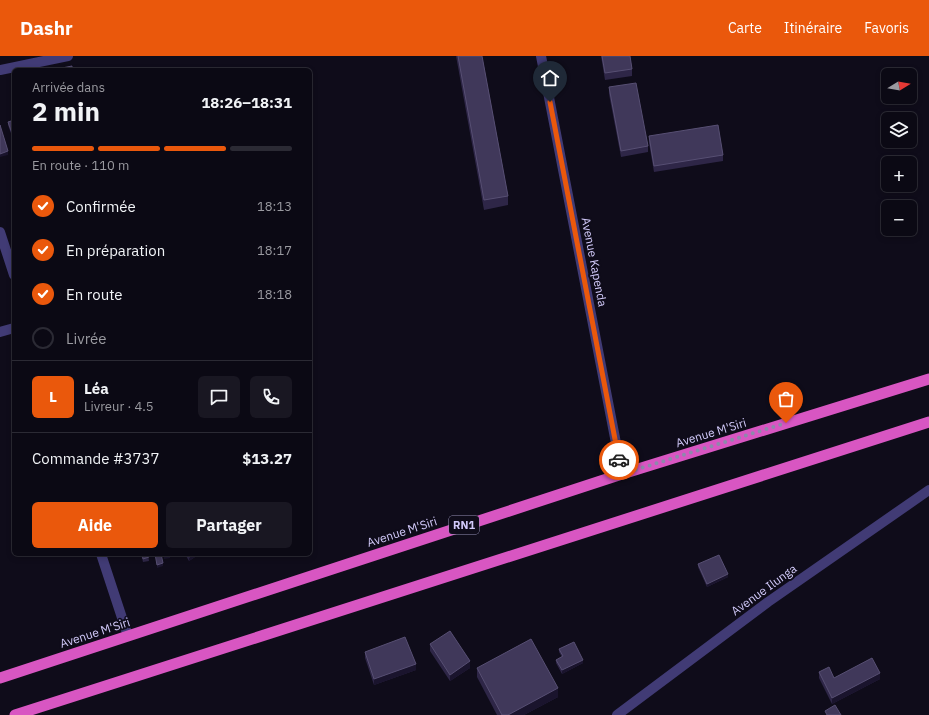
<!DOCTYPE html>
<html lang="fr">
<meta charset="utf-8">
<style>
:root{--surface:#0b0914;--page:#191722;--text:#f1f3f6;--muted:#9a9aa0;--line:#2b2a34;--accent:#ea580c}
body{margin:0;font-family:"IBM Plex Sans",sans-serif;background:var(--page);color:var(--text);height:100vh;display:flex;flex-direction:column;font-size:15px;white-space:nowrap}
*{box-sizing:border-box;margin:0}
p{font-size:13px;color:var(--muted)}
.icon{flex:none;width:22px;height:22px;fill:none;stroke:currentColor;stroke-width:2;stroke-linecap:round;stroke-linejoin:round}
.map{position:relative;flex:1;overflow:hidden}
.details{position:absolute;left:12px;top:12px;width:300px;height:488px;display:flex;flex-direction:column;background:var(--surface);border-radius:6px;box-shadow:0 2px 6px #0003,0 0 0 1px var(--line)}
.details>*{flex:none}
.needle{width:26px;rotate:79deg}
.buttons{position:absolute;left:881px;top:12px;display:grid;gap:8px}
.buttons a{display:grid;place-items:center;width:36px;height:36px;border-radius:6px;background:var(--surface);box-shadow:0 2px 6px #0003,0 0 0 1px var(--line);font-size:20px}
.pin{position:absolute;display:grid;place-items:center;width:34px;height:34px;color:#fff;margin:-41px -17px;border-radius:50% 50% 50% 0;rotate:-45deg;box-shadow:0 0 4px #0007}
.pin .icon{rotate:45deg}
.courier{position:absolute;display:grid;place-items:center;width:40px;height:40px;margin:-20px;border:3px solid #ea580c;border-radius:50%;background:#fff;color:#222;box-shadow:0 1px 5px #0007}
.overview em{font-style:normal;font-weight:800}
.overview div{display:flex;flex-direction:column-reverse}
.overview{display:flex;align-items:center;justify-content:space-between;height:68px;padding:0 20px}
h1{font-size:26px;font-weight:800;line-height:30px}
.bar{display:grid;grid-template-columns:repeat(4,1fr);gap:6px 4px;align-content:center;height:48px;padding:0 20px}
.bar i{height:5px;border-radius:3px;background:var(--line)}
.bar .active{background:var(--accent)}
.bar p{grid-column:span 4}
.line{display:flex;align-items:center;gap:10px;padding:0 20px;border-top:1px solid var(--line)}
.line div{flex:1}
.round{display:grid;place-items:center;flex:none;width:42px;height:42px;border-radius:6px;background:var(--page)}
ol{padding:0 20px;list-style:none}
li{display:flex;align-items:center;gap:12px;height:44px}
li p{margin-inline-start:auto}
li .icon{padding:4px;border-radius:50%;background:var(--accent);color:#fff;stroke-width:4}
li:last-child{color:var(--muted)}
li i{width:22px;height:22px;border:2px solid var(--line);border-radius:50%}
.cta{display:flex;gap:8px;margin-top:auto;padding:8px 20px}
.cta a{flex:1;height:46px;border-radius:6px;background:var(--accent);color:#fff;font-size:16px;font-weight:800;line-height:46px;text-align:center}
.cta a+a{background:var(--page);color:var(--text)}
header{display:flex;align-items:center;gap:24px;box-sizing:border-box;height:56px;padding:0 20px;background:var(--accent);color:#fff}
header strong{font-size:19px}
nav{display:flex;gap:22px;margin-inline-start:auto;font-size:14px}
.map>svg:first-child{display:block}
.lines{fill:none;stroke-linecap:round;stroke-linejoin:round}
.minor{stroke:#413b75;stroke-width:10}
.trunk{stroke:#d856c2;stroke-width:11}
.wall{fill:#2e2647}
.shaded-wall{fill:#1a142d}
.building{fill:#40385a;stroke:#574f73}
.done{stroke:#8e88ac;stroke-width:4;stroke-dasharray:0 7.2}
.route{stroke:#ea580c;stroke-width:5}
.labels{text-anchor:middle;stroke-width:4;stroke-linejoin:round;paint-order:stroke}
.shield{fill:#0f0c1a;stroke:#9891b7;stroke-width:1}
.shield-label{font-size:11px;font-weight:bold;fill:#d2cafa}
.street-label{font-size:12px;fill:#d2cafa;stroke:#0f0c1a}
</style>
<header>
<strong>Dashr</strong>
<nav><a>Carte</a><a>Itinéraire</a><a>Favoris</a></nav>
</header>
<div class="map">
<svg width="929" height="659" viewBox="0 0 929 659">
<rect width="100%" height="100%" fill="#0f0c1a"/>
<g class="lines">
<!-- minor -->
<g class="minor">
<polyline points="541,0 622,418"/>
<polyline points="0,14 68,0"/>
<polyline points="0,176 14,219"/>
<polyline points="0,276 14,272"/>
<polyline points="101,498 128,580"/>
<polyline points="617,659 768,546 929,434"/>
</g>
<!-- trunk -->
<g class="trunk">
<polyline points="0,622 622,418 929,323"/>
<polyline points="15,659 929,366"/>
</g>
</g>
<!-- wall -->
<g class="wall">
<polygon points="456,0 482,0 508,140 508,149 484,154"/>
<polygon points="601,0 630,0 632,13 632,20 605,24"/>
<polygon points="609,31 648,90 648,96 621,101 609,38"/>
<polygon points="14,64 14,86 8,69 8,66"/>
<polygon points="649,80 723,99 723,105 654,116 649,87"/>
<polygon points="141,498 148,498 149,505 143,506"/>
<polygon points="185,498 195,498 195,501 189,505"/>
<polygon points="698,508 728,521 707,531 698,511"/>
<polygon points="430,588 470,612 450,625 430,595"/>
<polygon points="559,593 583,607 562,618 556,607 556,604 562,601 559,596"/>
<polygon points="365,596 416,614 374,629 365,602"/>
<polygon points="477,612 558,641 524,659 497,659 477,621"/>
<polygon points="819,616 834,622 880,623 832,648 819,622"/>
</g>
<!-- shaded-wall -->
<g class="shaded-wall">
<polygon points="8,95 8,99 0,101 0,98"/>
<polygon points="170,498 170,502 164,503 164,500"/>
<polygon points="195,498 195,501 189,505 189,501"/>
<polygon points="163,507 163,510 157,512 157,509"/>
<polygon points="728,518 728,521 707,531 707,528"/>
<polygon points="583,604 583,607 562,618 562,614"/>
<polygon points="470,605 470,612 450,625 450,619"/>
<polygon points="416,608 416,614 374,629 374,623"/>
<polygon points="880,617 880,623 832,648 832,642"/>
<polygon points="558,632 558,641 524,659 508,659"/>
</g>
<!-- building -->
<g class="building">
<polygon points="458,0 482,0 508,140 484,144"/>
<polygon points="602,0 630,0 632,13 605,17"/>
<polygon points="72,10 72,14 52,14"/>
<polygon points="636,27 648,90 621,95 609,31"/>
<polygon points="14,64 14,83 8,66"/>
<polygon points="0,69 8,95 0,98"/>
<polygon points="718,69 723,99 654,110 649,80"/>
<polygon points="142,498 148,498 149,501 143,503"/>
<polygon points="155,498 161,498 163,507 157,509"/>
<polygon points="164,498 170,498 164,500"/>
<polygon points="187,498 195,498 189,501"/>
<polygon points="719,499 728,518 707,528 698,508"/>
<polygon points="450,575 470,605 450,619 430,588"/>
<polygon points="405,581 416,608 374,623 365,596"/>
<polygon points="531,583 558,632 508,659 502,659 477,612"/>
<polygon points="574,586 583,604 562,614 556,604 563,600 559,593"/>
<polygon points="872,602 880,617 832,642 819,616 829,611 834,622"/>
<polygon points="835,649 841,659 827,659 825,655"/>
</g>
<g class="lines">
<!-- done -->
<polyline class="done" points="619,404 622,418 786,367"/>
<!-- route -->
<polyline class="route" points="550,46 619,404"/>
</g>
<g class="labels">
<!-- shield labels -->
<rect class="shield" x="449" y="460" width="30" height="18" rx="3"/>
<g class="shield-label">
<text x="464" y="473">RN1</text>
</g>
<!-- street labels -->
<g class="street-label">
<text transform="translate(594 206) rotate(79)" y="4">Avenue Kapenda</text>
<text transform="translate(711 377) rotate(-17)" y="4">Avenue M'Siri</text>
<text transform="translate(402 476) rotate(-18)" y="4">Avenue M'Siri</text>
<text transform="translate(764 534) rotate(-36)" y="4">Avenue Ilunga</text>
<text transform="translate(95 577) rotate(-18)" y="4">Avenue M'Siri</text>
</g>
</g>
</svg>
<div class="buttons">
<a><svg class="needle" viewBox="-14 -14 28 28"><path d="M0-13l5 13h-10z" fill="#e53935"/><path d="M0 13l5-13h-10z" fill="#9a9aa0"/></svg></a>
<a><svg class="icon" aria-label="layers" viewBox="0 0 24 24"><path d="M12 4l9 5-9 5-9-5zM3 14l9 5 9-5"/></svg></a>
<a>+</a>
<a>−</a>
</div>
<div class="pin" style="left:786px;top:367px;background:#ea580c"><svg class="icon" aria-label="bag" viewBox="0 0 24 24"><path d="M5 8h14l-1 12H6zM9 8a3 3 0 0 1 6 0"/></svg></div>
<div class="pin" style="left:550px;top:46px;background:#1f2937"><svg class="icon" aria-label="home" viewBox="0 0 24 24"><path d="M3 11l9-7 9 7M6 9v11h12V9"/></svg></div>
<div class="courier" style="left:619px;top:404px"><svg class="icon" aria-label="car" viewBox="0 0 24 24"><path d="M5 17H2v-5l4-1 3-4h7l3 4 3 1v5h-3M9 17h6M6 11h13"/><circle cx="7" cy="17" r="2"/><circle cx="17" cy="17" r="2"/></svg></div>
<section class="details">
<div class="overview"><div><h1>2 min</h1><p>Arrivée dans</p></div><em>18:26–18:31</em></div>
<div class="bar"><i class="active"></i><i class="active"></i><i class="active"></i><i></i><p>En route · 110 m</p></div>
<ol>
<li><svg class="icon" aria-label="check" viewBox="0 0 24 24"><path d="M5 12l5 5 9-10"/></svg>Confirmée<p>18:13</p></li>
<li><svg class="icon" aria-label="check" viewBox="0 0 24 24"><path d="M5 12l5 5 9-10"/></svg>En préparation<p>18:17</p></li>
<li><svg class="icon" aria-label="check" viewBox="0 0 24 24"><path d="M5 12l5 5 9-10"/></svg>En route<p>18:18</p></li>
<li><i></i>Livrée</li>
</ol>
<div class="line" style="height:72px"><b class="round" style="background:var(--accent);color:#fff">L</b><div><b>Léa</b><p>Livreur · 4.5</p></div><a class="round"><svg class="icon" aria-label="chat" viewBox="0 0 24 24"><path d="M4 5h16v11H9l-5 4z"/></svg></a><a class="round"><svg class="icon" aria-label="phone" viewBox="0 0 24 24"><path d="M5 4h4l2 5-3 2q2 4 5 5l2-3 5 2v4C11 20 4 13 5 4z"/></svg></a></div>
<div class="line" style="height:52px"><div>Commande #3737</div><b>$13.27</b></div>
<div class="cta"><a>Aide</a><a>Partager</a></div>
</section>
</div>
